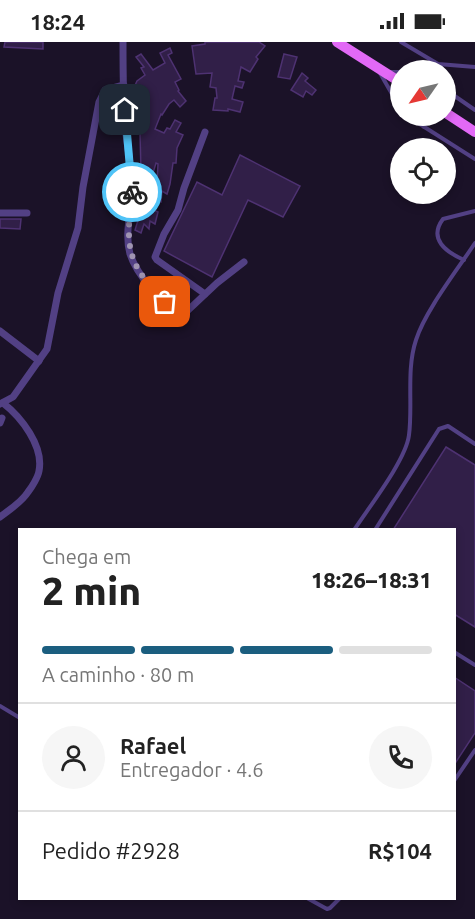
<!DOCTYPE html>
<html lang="pt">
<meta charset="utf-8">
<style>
:root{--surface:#fff;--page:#f6f6f6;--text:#222;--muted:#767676;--line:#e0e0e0;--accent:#1b5e7f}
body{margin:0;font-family:Ubuntu,sans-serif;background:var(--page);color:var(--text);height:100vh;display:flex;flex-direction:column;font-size:22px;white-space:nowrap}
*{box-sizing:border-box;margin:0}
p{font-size:20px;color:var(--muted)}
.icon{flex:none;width:33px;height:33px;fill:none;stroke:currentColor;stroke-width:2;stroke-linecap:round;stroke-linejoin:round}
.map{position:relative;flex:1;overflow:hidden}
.sheet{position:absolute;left:18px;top:486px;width:438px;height:372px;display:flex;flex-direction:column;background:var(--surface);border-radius:0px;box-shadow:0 3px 9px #0003}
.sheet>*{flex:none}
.needle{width:39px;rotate:236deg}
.buttons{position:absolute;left:390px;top:18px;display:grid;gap:12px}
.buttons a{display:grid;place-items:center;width:66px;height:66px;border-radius:50%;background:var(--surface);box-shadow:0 3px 9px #0003;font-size:30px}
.pin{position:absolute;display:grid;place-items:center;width:51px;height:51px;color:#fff;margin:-26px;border-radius:12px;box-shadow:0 3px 9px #0006}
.courier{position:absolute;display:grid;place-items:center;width:60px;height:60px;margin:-30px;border:4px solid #4fc3f7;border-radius:50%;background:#fff;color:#222;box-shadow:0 2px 8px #0007}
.head em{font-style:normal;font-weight:800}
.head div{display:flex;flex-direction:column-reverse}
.head{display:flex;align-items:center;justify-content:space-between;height:102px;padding:0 24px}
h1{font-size:39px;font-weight:800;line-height:45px}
.bar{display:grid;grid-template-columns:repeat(4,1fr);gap:9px 6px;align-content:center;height:72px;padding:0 24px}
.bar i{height:8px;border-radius:4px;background:var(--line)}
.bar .active{background:var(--accent)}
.bar p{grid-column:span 4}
.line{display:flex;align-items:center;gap:15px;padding:0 24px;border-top:2px solid var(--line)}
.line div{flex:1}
.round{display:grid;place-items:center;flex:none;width:63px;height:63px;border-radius:32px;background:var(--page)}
.status{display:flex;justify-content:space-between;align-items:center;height:42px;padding:0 30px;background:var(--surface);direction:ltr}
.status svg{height:16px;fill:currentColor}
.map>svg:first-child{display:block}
.building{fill:#311f48;stroke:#4e3272;stroke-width:1.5}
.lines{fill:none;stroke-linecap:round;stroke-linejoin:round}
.lane{stroke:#524084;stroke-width:4}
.street{stroke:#524084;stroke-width:7}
.primary{stroke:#e269f6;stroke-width:10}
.done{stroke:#a095b2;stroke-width:6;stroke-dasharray:0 10.8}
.route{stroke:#4fc3f7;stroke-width:8}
</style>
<div class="status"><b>18:24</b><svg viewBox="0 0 49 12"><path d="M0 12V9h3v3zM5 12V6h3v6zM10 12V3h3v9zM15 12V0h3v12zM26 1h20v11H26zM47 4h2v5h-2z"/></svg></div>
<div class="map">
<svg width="475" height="877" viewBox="0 0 475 877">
<rect width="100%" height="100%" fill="#1b1228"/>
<!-- building -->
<g class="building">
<polygon points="5,0 43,0 43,7 4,5"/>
<polygon points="205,0 259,0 265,4 256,15 258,17 250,30 241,25 238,39 244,40 242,46 235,44 232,57 243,60 240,70 228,67 228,69 213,68 215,56 217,56 216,46 210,45 212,31 196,32 192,4 205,2"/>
<polygon points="170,6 172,11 168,13 181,37 175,40 179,48 178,49 186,59 180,65 174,58 169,62 162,73 161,72 155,87 164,91 167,86 170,87 175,78 181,81 176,90 183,93 177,106 176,121 173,121 170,142 167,152 162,149 161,160 156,160 158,122 156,121 150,141 140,141 143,129 141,129 140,91 145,81 136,77 139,69 133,67 137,53 132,50 137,39 145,33 141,26 144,25 136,15 141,12 153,28 165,21 160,11"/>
<polygon points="284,12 297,15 290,37 278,35"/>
<polygon points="302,31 308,36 305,39 316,48 312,53 306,49 303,55 291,48"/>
<polygon points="240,113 300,144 283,175 248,158 212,235 164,209 197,140 222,153"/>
<polygon points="141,163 158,170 155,182 150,179 149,187 144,182 141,191 135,188 139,175 136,174"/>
<polygon points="0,177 21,177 20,187 0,186"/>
<polygon points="446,405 475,423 475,585 454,572 454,488 393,488"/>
<polygon points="454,635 475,649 475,691 454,723"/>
</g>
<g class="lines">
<!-- lane -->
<g class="lane">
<polyline points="401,0 438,22 475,25"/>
<polyline points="389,30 400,30"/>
<polyline points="380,31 400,66"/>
<polyline points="446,48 475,68"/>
<polyline points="407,74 475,117"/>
<polyline points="423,74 424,85"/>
<path d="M 464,218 C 446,210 428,197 443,177 L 475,169"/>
<path d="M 354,488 C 369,465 406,418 409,393 C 413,363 406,328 416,298 C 425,269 458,227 475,201"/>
<polyline points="375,488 439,387 448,384 475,402"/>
<polyline points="454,610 475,623"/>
<polyline points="0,664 20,676"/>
<polyline points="454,739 475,708"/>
<polyline points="307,856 327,867 330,866 340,856"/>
</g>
<!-- street -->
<g class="street">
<path d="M 123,0 C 123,28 123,56 125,83 C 127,105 132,126 132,147 C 132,169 124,190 130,212 C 136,231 164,267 184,272 L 217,241 L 244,220"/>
<polyline points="205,90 184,146 178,168 164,192 155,215 157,218 205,252"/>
<polyline points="0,171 27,171"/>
<polyline points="0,289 39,319"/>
<polyline points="0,362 13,355 47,307 58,251 78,186 83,145 99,60 105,48 124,43"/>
<polyline points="0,381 2,376"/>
<path d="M 0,475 C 9,468 22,460 28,450 C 32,445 38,435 39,429 C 44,404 21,375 3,361"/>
</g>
<!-- primary -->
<g class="primary">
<polyline points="337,0 400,40"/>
<polyline points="446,71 475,90"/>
</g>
</g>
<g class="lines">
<!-- done -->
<path class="done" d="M 132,150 C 126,204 125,220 165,260"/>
<!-- route -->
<polyline class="route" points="125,68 132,150"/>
</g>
</svg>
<div class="buttons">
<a><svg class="needle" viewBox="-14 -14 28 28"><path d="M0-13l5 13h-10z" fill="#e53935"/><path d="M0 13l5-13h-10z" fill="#767676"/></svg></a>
<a><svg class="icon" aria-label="locate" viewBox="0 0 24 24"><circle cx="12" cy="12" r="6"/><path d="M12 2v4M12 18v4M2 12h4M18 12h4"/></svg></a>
</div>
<div class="pin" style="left:165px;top:260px;background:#ea580c"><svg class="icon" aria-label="bag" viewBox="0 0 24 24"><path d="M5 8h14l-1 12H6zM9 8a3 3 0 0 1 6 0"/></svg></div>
<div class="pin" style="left:125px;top:68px;background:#1f2937"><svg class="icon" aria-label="home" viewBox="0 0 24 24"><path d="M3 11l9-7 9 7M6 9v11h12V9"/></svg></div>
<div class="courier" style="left:132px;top:150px"><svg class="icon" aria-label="bike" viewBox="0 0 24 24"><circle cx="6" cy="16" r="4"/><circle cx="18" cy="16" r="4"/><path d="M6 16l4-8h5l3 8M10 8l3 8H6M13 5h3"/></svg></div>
<section class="sheet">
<div class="head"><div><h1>2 min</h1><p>Chega em</p></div><em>18:26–18:31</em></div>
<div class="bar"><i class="active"></i><i class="active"></i><i class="active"></i><i></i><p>A caminho · 80 m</p></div>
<div class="line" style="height:108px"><a class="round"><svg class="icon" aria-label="person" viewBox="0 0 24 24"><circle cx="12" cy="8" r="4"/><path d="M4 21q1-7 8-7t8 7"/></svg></a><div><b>Rafael</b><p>Entregador · 4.6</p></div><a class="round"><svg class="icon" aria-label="phone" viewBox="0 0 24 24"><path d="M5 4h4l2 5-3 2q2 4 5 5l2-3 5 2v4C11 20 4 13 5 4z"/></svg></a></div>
<div class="line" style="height:78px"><div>Pedido #2928</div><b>R$104</b></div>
</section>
</div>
